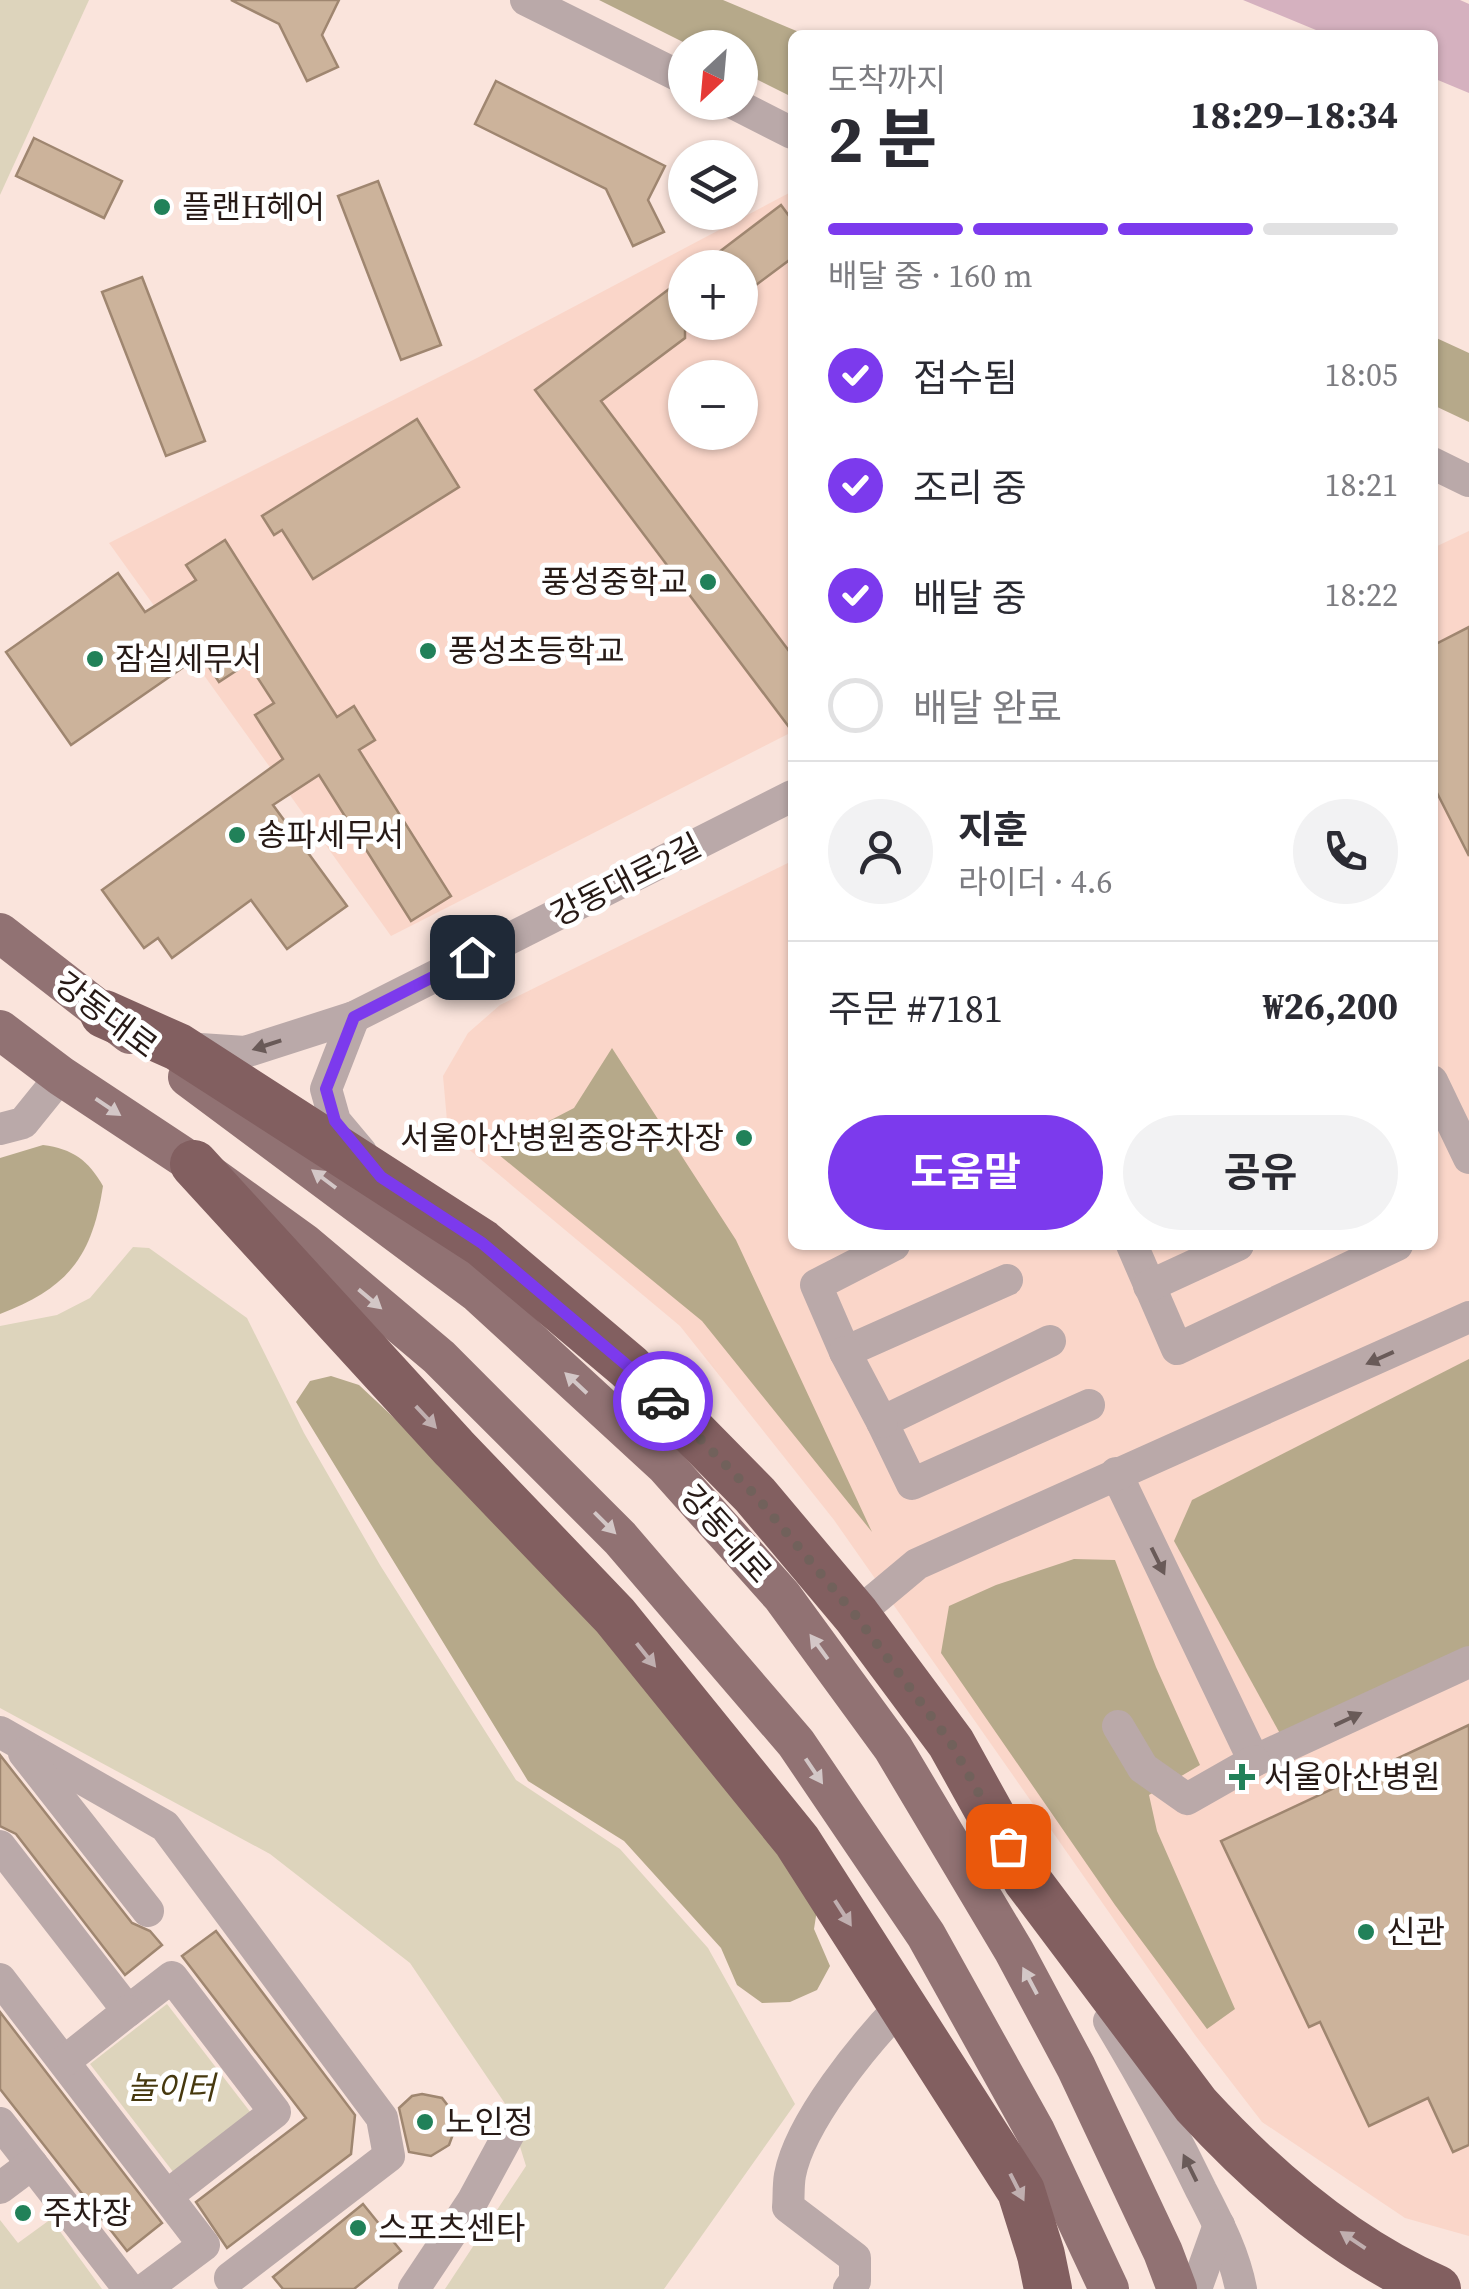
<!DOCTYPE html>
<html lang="ko">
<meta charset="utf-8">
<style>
:root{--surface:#fff;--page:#f2f2f3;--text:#2b2b33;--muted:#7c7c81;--line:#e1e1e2;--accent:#7c3aed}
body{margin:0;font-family:"Source Serif 4","Noto Sans KR",serif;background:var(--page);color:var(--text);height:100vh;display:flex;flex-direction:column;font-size:38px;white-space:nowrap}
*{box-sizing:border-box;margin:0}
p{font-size:32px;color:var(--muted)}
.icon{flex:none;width:55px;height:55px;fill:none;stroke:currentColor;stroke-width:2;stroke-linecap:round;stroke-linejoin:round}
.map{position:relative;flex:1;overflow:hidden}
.panel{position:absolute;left:788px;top:30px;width:650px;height:1220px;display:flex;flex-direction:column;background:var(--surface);border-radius:15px;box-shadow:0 2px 8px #0004}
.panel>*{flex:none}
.needle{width:65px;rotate:206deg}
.tools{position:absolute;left:668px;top:30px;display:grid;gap:20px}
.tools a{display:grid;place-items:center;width:90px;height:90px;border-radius:50%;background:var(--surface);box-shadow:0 2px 8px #0004;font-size:50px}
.pin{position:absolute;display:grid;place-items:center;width:85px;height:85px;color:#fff;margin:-42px;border-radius:20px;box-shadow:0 5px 15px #0006}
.courier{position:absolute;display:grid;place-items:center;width:100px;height:100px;margin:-50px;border:8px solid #7c3aed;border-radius:50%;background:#fff;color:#222;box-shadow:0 2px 12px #0007}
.overview em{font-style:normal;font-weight:700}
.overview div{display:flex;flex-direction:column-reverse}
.overview{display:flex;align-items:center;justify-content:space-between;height:170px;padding:0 40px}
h1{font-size:65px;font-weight:700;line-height:75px}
.bar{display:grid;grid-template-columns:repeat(4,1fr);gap:15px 10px;align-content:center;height:120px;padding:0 40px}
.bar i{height:12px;border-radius:8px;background:var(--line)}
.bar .current{background:var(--accent)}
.bar p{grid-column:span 4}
.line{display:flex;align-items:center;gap:25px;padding:0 40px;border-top:2px solid var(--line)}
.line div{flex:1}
.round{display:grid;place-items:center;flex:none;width:105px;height:105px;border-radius:52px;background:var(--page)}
ol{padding:0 40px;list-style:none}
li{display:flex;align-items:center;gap:30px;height:110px}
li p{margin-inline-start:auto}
li .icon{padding:10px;border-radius:50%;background:var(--accent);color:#fff;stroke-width:4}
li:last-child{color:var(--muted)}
li i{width:55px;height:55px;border:5px solid var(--line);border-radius:50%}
.button{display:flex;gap:20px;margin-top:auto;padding:20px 40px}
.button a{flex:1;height:115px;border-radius:60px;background:var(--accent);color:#fff;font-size:40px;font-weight:700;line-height:115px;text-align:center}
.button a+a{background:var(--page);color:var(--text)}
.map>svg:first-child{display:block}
.built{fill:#fad6c9;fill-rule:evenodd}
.green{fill:#ddd4bc}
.forest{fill:#b6a98a}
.water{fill:#d5b1bf}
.building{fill:#ccb39b;stroke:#9f8670;stroke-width:2.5}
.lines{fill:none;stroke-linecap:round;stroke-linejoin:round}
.minor{stroke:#baa9a9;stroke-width:32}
.major{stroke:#917273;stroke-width:40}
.highway{stroke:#825f60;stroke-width:48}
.oneway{fill:#695a58}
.oneway2{fill:#d3c7c7}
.oneway3{fill:#c0afb0}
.done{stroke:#71615b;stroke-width:10;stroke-dasharray:0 18}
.route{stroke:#7c3aed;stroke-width:12}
.poi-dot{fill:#218159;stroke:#fff;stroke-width:4}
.labels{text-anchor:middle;stroke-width:10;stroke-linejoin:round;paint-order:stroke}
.poi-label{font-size:32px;fill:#271a16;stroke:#fff;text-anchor:start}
.street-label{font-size:32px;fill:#271a16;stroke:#fff}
.park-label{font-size:32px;font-style:italic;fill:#46380e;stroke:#fff}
</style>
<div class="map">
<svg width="1469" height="2289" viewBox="0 0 1469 2289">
<rect width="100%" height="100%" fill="#fae4dc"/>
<!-- built -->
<g class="built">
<path d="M 789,193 L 792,194 L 792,732 L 391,936 L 109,543 L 477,358 ZM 685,268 L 740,268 L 740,322 L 685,322 ZM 685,378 L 740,378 L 740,432 L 685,432 Z"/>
<polygon points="1469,531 1469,2236 1405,2218 1262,2122 1195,2035 834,1520 680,1326 448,1132 443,1076 468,1033 500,1005 792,861 792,1245 1432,1245 1433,548"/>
</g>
<!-- green -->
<g class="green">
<polygon points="0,0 89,0 0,195"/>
<polygon points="133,1247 149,1248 247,1318 304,1433 380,1565 516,1780 620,1849 708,1948 795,2104 664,2289 445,2289 526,2166 508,2108 410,1963 270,1854 0,1708 0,1326 57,1315 90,1298"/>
<polygon points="167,2004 251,2113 174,2173 90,2064"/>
<polygon points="51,2219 102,2289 0,2289 0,2220 18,2243"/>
</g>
<!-- forest -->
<g class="forest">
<polygon points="599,0 723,0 806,35 792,35 792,97 740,71 740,48 693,47"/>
<polygon points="1432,336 1469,353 1469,422 1433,405"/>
<polygon points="612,1048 736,1240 872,1532 702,1321 493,1150 574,1108"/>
<path d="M 43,1145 C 73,1149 88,1160 103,1186 C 92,1257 68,1288 0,1314 L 0,1158 Z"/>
<polygon points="1469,1359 1469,1648 1283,1739 1174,1541 1192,1500"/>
<polygon points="331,1376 359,1385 613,1623 819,1897 814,1929 830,1966 817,1990 790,2002 762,2003 737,1985 721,1948 624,1841 528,1781 296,1402 310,1381"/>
<polygon points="1074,1559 1115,1560 1156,1667 1200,1765 1149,1795 1157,1831 1235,2009 1207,2029 1115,1905 941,1653 949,1606 996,1585"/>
</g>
<!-- water -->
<polygon class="water" points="1243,0 1460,0 1469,4 1469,93 1433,78 1432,35 1328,35"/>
<!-- building -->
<g class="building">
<polygon points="231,0 339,0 322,35 338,67 307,81 279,24"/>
<polygon points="496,81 665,166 648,200 664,232 633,246 606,189 475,124"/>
<polygon points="34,138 122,181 104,218 16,176"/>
<polygon points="378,181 441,345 401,360 338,196"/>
<polygon points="781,205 792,220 792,258 740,297 740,268 698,268"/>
<polygon points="142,277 205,441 166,456 102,292"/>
<polygon points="685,277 685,338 601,401 792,655 792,731 535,390"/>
<polygon points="417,419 459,487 313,579 282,530 274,535 262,516"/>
<polygon points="225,540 337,717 354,706 375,740 359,750 451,896 411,921 319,775 273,805 347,906 287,949 251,900 172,958 158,938 144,948 102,890 283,759 255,715 274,703 248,663 219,682 201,655 71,745 6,652 118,573 145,612 196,580 186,565"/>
<polygon points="1469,627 1469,856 1432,783 1432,646"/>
<polygon points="1469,1725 1469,2145 1453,2152 1428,2098 1369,2126 1320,2022 1309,2027 1221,1841"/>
<polygon points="0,1755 132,1923 150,1931 162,1945 125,1975 16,1834 0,1826"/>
<polygon points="216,1931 355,2115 351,2154 227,2248 196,2202 306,2118 182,1956"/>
<polygon points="0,2012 162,2223 127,2251 0,2089"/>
<polygon points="422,2094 442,2098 455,2115 456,2126 449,2145 431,2156 409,2152 399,2108 412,2096"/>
<polygon points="363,2204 401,2251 354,2289 283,2289 273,2277"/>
</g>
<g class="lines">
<!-- minor -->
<g class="minor">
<polyline points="526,0 685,79"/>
<polyline points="731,102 792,133"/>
<polyline points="1432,463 1469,481"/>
<polyline points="354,1017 326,1089 335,1121 361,1152"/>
<polyline points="185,1048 245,1052 354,1017 792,796"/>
<polyline points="1432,1081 1469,1158"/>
<polyline points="0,1129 23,1123 61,1076"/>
<polyline points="894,1245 816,1285 845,1352 1007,1280"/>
<polyline points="1132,1245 1177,1349 1397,1245"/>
<polyline points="1149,1286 1238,1245"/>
<polyline points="1050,1341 882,1422 912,1484 1089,1405"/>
<polyline points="845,1352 882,1422"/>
<polyline points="1116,1473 1254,1761 1469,1662"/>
<polyline points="856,1615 917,1564 1469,1317"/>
<polyline points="1118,1726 1143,1768 1187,1799 1254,1761"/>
<polyline points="0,1732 165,1826 382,2118 389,2156 230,2278"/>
<polyline points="24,1753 148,1911"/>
<polyline points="0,1846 128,2011 172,1977 275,2112 168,2195"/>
<polyline points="0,1979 204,2245 145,2289"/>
<path d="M 1109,2021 C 1142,2076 1173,2132 1201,2190 C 1218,2223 1234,2253 1241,2289"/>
<polyline points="65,2061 128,2011"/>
<polyline points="0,2123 32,2164"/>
<polyline points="0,2188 32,2164 129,2289"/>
<polyline points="414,2289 472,2202 512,2128"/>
<path d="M 849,2289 L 855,2281 L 855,2258 L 788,2207 C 789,2197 788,2186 790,2175 C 800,2122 864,2044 902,2005"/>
<polyline points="1196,2289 1219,2225"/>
</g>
<!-- major -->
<g class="major">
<polyline points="0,933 130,1034"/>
<polyline points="0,1030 61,1076 194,1164 305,1244 439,1357 620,1538 796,1743 926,1935 1035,2131 1109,2289"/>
<polyline points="188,1077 478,1293 665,1465 782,1596 893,1748 1014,1951 1076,2067 1163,2252 1177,2289"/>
</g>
<!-- highway -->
<g class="highway">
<path d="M 104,1014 L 178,1047 L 482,1243 L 629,1367 L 755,1495 L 856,1615 L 951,1743 L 1027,1880 L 1196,2105 C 1263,2178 1345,2249 1437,2289"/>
<polyline points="194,1164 454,1448 615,1616 797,1841 1021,2191 1041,2255 1048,2289"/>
</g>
</g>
<!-- one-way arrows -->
<defs><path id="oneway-solid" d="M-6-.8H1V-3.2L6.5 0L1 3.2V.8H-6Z" transform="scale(2.5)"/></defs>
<g class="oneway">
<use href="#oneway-solid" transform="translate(267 1045) rotate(162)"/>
<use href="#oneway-solid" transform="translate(1380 1358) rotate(156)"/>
<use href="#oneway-solid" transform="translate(1158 1561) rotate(64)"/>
<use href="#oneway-solid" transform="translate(1348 1719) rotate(-25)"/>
<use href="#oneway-solid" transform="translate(1190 2168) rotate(-116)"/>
</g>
<g class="oneway2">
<use href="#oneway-solid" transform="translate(108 1107) rotate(34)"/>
<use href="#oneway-solid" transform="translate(324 1179) rotate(-143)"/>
<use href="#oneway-solid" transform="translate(370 1299) rotate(40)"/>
<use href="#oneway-solid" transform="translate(576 1383) rotate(-137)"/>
<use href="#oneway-solid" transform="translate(605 1523) rotate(45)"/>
<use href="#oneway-solid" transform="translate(819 1647) rotate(-126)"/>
<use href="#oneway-solid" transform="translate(814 1771) rotate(56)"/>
<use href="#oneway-solid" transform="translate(1030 1981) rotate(-118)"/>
</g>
<g class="oneway3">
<use href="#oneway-solid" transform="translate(426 1417) rotate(47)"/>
<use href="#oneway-solid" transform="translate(646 1655) rotate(51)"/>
<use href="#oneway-solid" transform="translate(843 1913) rotate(57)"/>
<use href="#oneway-solid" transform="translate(1017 2187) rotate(63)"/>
<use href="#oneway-solid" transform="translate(1353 2240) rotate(-146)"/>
</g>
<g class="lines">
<!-- done -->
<polyline class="done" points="663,1401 755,1495 856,1616 951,1743 1008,1846"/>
<!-- route -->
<polyline class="route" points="472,957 354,1017 326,1089 335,1121 381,1177 482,1243 629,1367 663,1401"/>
</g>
<!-- markers -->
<g class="poi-dot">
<circle cx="162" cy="207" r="10"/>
<circle cx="708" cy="582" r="10"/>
<circle cx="428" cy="651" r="10"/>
<circle cx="95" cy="659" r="10"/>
<circle cx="237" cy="835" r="10"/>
<circle cx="744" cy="1138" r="10"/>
<path d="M1237 1762h10v10h10v10h-10v10h-10v-10h-10v-10h10z"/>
<circle cx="1366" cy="1932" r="10"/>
<circle cx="425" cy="2122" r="10"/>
<circle cx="23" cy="2213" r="10"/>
<circle cx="358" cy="2228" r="10"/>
</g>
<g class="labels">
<!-- poi labels -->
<g class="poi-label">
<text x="182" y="218">플랜H헤어</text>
<text x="688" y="593" text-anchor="end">풍성중학교</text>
<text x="448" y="662">풍성초등학교</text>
<text x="115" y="670">잠실세무서</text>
<text x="257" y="846">송파세무서</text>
<text x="724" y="1149" text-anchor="end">서울아산병원중앙주차장</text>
<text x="1264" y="1788">서울아산병원</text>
<text x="1386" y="1943">신관</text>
<text x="445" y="2133">노인정</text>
<text x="43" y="2224">주차장</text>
<text x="378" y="2239">스포츠센타</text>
</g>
<!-- street labels -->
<g class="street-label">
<text transform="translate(626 880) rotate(-27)" y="11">강동대로2길</text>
<text transform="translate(106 1015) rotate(37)" y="11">강동대로</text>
<text transform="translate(726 1534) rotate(48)" y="11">강동대로</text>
</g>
<!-- park labels -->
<g class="park-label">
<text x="171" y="2099">놀이터</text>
</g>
</g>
</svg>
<div class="tools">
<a><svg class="needle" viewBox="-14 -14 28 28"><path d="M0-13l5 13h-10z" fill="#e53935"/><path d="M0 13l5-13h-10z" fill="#7c7c81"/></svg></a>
<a><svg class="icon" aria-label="layers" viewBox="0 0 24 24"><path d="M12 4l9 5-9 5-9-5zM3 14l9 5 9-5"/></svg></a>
<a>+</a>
<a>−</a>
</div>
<div class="pin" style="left:1008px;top:1846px;background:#ea580c"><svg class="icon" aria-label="bag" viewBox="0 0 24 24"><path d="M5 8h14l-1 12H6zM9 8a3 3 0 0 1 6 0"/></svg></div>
<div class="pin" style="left:472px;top:957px;background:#1f2937"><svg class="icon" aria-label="home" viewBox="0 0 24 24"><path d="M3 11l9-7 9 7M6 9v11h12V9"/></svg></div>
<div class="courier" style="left:663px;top:1401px"><svg class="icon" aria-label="car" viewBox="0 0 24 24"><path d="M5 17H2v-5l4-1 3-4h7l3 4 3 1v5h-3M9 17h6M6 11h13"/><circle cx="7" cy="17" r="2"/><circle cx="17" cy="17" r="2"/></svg></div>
<section class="panel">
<div class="overview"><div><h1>2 분</h1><p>도착까지</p></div><em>18:29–18:34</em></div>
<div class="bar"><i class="current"></i><i class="current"></i><i class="current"></i><i></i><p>배달 중 · 160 m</p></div>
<ol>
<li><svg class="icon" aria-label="check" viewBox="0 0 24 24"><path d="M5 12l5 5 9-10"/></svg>접수됨<p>18:05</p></li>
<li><svg class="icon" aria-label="check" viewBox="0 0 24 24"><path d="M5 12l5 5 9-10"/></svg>조리 중<p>18:21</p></li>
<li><svg class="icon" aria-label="check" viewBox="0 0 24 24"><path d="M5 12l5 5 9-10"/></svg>배달 중<p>18:22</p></li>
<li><i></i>배달 완료</li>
</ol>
<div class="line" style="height:180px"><a class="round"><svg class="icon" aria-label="person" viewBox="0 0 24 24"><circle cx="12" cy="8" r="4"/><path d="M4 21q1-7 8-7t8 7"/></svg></a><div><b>지훈</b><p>라이더 · 4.6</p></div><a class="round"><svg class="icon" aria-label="phone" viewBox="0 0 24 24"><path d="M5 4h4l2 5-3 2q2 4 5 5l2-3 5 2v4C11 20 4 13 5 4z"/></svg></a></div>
<div class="line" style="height:130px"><div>주문 #7181</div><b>₩26,200</b></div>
<div class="button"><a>도움말</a><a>공유</a></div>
</section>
</div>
